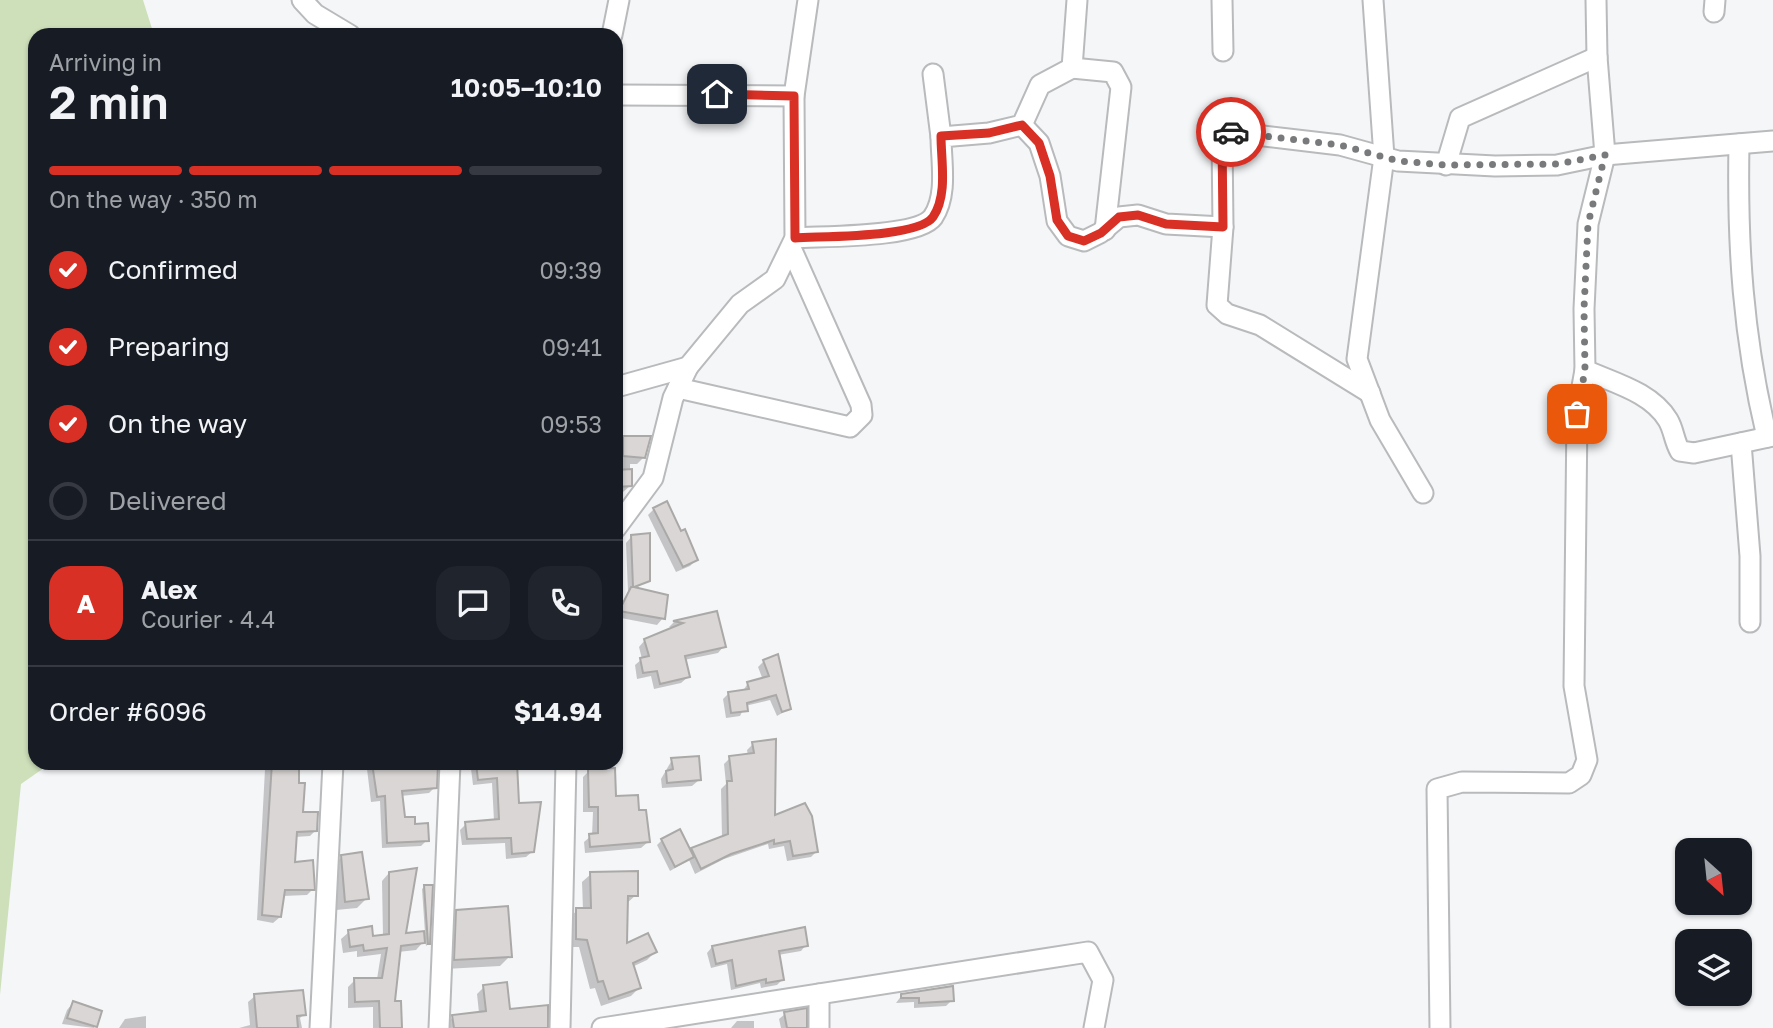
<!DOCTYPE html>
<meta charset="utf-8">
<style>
:root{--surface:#171b24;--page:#20242c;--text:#f1f3f6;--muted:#9ea1a6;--line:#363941;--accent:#d93025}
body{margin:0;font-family:"Golos Text",sans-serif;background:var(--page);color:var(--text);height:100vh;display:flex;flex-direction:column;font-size:26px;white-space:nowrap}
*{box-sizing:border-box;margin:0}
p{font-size:23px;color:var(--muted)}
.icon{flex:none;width:38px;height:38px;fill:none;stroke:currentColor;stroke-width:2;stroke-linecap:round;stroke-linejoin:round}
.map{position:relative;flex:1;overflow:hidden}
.sheet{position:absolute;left:28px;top:28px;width:595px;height:742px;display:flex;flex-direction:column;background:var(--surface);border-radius:21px;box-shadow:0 2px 5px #0004}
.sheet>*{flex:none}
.needle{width:46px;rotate:153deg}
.fabs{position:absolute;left:1675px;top:838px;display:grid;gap:14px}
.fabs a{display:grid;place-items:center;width:77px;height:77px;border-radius:14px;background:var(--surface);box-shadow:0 2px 5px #0004;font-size:35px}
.pin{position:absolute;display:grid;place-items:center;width:60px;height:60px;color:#fff;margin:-30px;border-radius:14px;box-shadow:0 4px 10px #0006}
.courier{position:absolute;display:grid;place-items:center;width:70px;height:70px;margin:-35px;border:5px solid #d93025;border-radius:50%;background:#fff;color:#222;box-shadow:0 2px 9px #0007}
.overview em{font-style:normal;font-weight:600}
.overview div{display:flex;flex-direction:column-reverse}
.overview{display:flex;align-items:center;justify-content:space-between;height:119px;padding:0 21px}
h1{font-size:46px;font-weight:600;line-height:52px}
.bar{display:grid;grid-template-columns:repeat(4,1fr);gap:10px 7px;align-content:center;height:84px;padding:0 21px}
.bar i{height:9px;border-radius:5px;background:var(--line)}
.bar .on{background:var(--accent)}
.bar p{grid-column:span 4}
.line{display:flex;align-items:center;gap:18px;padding:0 21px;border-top:2px solid var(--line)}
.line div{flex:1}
.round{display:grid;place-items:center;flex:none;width:74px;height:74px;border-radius:21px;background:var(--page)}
ol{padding:0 21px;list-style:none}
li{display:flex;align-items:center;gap:21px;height:77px}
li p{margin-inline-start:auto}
li .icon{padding:7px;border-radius:50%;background:var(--accent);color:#fff;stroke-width:4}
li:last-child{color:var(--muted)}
li i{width:38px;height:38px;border:4px solid var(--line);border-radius:50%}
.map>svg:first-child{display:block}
.green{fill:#cee0ba}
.shadow{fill:#0003}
.building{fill:#d9d6d5;stroke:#aba9a7;stroke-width:2}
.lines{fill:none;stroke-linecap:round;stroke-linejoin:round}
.minor-casing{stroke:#b8babc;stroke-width:23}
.minor{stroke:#fff;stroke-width:19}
.done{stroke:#797a7b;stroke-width:7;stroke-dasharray:0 12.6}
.route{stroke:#d93025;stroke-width:9}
</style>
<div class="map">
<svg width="1773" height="1028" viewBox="0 0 1773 1028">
<rect width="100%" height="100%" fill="#f5f6f8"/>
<!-- green -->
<polygon class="green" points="0,0 143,0 154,35 35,35 35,763 51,763 21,784 0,995"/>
<!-- shadow -->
<g class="shadow">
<polygon points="624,438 644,457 637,464 630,464 630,486 623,492 616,492 617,444"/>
<polygon points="654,509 696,560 690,566 676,572 648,515"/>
<polygon points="632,536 648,580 635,589 663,618 657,625 616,617 628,592 626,543"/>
<polygon points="716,613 724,646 718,653 684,660 688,677 681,683 654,689 651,676 637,679 635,665 642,659 639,647 645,640 675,628 669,627 674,622"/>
<polygon points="764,661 789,709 777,716 770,700 745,706 740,716 726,718 723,699 729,693 743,691 748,683 763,680 758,667"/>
<polygon points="753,744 774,817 817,851 811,857 787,861 784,846 769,849 768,844 724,859 695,874 689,860 670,871 657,845 662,840 690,852 722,838 721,789 726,784 724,764 730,758 748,756 747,750"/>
<polygon points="672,760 699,780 692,786 662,788 661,779"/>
<polygon points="228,763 297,763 301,814 316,830 310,836 295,837 293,864 313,889 307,895 283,896 280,917 273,923 257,920 265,769"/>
<polygon points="358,763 437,763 435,787 429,793 401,796 404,819 427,840 421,846 382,848 380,801 371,802 367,769 358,770"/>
<polygon points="477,763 517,763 518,805 533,851 526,857 506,859 505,843 462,845 460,830 466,824 494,821 492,783 473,785 471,769"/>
<polygon points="589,771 615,797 648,842 641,848 585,853 584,842 592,835 593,812 583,812 583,777"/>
<polygon points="342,857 367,898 357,908 336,910 332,866"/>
<polygon points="389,873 404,935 425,933 422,889 424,887 429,943 426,946 425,940 416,950 398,952 393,1003 400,1028 426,1028 373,1028 373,1007 348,1008 348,987 355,980 377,979 381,954 357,957 357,951 343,953 341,939 349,932 372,938 383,937 382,881"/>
<polygon points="591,874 636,895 626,904 625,945 655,952 647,960 632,967 639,988 631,996 601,1006 595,988 590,989 579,947 568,947 569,919 577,910 583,910 582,882"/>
<polygon points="457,912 510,956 500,966 445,969 447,922"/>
<polygon points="806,945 801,951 778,955 782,980 777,985 761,988 760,983 731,990 727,964 711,968 707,953 712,947"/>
<polygon points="484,987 509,1011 547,1028 446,1028 446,1024 453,1017 479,1013 477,994"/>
<polygon points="902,995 952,1000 946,1006 914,1008 914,1002 896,1003"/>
<polygon points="255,996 304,1014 300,1018 302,1028 239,1028 250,1025 248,1002"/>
<polygon points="73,1003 100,1012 94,1028 62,1024 67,1010"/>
<polygon points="785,1014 805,1028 781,1028 779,1019"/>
<polygon points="146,1016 146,1028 119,1028 125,1019"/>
<polygon points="737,1021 754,1021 754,1028 731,1028"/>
</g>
<!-- building -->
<g class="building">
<polygon points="623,436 651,436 645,458 623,456"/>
<polygon points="632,469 632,486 616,487 616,470"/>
<polygon points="667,501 681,531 685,529 698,560 683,567 653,508"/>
<polygon points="650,533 650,581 634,587 668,595 665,619 619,611 631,587 633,587 631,535"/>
<polygon points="717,611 726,647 685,656 690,677 660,684 657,671 643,673 640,658 649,656 644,639 683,623 673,621"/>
<polygon points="778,654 791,709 782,712 776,695 747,703 748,711 731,713 728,692 749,689 747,682 769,676 763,660"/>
<polygon points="776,739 775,815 805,803 812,816 818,852 793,856 790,841 774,844 774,840 731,854 701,869 691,848 728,834 727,781 732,781 729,756 754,753 752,742"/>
<polygon points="699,756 701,780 667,783 666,771 673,769 671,758"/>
<polygon points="272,763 299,763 299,783 305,783 303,812 318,812 317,831 297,832 295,862 313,860 315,890 285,890 281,917 262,915"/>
<polygon points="372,763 438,763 437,788 402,791 405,817 415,817 415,824 428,823 429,841 387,843 385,796 377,797"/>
<polygon points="476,763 517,763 519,803 541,802 534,852 512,854 511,838 467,839 465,822 499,819 497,778 478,780"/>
<polygon points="615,768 616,796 638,795 639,810 646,810 650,842 590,847 589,834 598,833 598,807 589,807 588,769"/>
<polygon points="680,829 694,857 675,867 661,839"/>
<polygon points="362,852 369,899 345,902 341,855"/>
<polygon points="417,868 406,933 424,931 425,943 401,946 395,1001 401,1001 402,1028 380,1028 379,1001 355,1002 354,978 382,978 387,948 364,951 363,945 350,947 348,930 372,926 373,936 389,934 389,872"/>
<polygon points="638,871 638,896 628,896 627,943 648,933 657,952 633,963 641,988 609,999 603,981 598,982 587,940 576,939 576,908 591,908 590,872"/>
<polygon points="424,885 433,885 430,944 428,944"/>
<polygon points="508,906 512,957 454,960 456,910"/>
<polygon points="805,927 808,946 779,951 784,980 766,983 766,979 736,986 732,960 716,964 712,946"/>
<polygon points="507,982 510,1009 548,1005 548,1028 454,1028 452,1015 486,1011 483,985"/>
<polygon points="953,986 954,1001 919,1003 919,998 901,998 901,994"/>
<polygon points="303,990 306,1015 297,1016 298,1028 257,1028 254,994"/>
<polygon points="73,1001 102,1011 97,1027 67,1018"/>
<polygon points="807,1008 807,1028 787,1028 784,1012"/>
</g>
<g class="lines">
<!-- minor casing -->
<g class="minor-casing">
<g id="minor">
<polyline points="302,0 315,14 350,35"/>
<polyline points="1222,0 1223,51"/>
<polyline points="1373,0 1384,157 1357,359 1380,420 1423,493"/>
<polyline points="1714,12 1715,0"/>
<polyline points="612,35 619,0"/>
<polyline points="1072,68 1113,72 1121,87 1105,230"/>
<polyline points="933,74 941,137"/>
<polyline points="616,95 794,96"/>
<polyline points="1022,125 1039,143 1050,176 1057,221 1068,236 1084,241 1100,233 1119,217 1138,215 1166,224 1223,227"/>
<path d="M 1739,144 C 1737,246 1743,337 1767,437"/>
<polyline points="1446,165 1460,118 1597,57"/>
<path d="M 795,238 C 822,236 918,238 933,217 C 948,195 941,161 941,137 L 989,133 L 1022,125 L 1040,85 L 1072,68 L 1077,0"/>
<path d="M 1585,370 C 1614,383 1651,392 1668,420 C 1674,430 1674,441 1680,451 L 1694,453 L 1773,436"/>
<polyline points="620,386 688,367"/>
<polyline points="678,388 850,427 862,415 861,405 791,248"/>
<polyline points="1370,393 1260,325 1227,314 1217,305 1223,227 1222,138 1230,132 1340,145 1398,161 1495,166 1557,165 1605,155 1773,141"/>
<polyline points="1741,443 1750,556 1750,622"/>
<polyline points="616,528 653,478 673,398 688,367 740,304 775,279 795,238 794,96 808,0"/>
<polyline points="819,994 819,1028"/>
<polyline points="320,1028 333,763"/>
<polyline points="439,1028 450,763"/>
<polyline points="560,1028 566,763"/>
<polyline points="602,1028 1088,952 1103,980 1094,1028"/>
<polyline points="1440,1028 1437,789 1462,782 1569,783 1581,775 1587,760 1574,686 1577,414 1585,370 1584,309 1588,224 1605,155 1597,57 1596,0"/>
</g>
</g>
<!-- minor -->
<use href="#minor" class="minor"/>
</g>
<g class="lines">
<!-- done -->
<polyline class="done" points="1231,132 1340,145 1398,161 1446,165 1557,164 1605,155 1588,224 1584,309 1585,370 1577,414"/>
<!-- route -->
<path class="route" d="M 717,94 L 794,96 L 795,238 C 822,236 918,238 933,217 C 948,195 941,161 941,136 L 989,133 L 1022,125 L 1039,143 L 1050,176 L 1057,220 L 1068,236 L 1084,241 L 1101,233 L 1119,217 L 1138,215 L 1166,224 L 1223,227 L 1222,138 L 1231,132"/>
</g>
</svg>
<div class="fabs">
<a><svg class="needle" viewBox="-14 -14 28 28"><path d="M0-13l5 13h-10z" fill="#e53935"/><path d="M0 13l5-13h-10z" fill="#9ea1a6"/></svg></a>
<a><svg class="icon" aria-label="layers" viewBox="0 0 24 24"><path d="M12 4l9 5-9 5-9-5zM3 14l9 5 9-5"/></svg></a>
</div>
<div class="pin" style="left:1577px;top:414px;background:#ea580c"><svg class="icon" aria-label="bag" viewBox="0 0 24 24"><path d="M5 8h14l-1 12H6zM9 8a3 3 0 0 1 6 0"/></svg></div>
<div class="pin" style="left:717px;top:94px;background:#1f2937"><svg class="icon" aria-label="home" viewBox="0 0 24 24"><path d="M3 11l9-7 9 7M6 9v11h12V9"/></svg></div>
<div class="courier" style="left:1231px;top:132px"><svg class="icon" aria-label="car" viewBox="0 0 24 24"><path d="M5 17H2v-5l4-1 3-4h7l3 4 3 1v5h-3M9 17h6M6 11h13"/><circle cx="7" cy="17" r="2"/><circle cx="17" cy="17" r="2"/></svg></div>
<section class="sheet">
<div class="overview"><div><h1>2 min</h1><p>Arriving in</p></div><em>10:05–10:10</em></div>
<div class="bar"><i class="on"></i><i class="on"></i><i class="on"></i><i></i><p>On the way · 350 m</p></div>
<ol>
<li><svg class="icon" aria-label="check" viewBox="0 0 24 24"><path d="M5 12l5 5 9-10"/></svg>Confirmed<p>09:39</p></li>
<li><svg class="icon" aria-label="check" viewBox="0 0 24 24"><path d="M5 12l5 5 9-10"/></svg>Preparing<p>09:41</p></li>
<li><svg class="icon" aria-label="check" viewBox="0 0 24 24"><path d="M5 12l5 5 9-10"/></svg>On the way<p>09:53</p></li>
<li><i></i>Delivered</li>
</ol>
<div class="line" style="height:126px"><b class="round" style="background:var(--accent);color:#fff">A</b><div><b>Alex</b><p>Courier · 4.4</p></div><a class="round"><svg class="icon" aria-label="chat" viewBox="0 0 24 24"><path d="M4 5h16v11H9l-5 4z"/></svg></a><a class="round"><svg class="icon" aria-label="phone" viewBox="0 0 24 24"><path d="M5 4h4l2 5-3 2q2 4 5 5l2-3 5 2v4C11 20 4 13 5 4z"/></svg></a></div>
<div class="line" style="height:91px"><div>Order #6096</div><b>$14.94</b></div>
</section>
</div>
